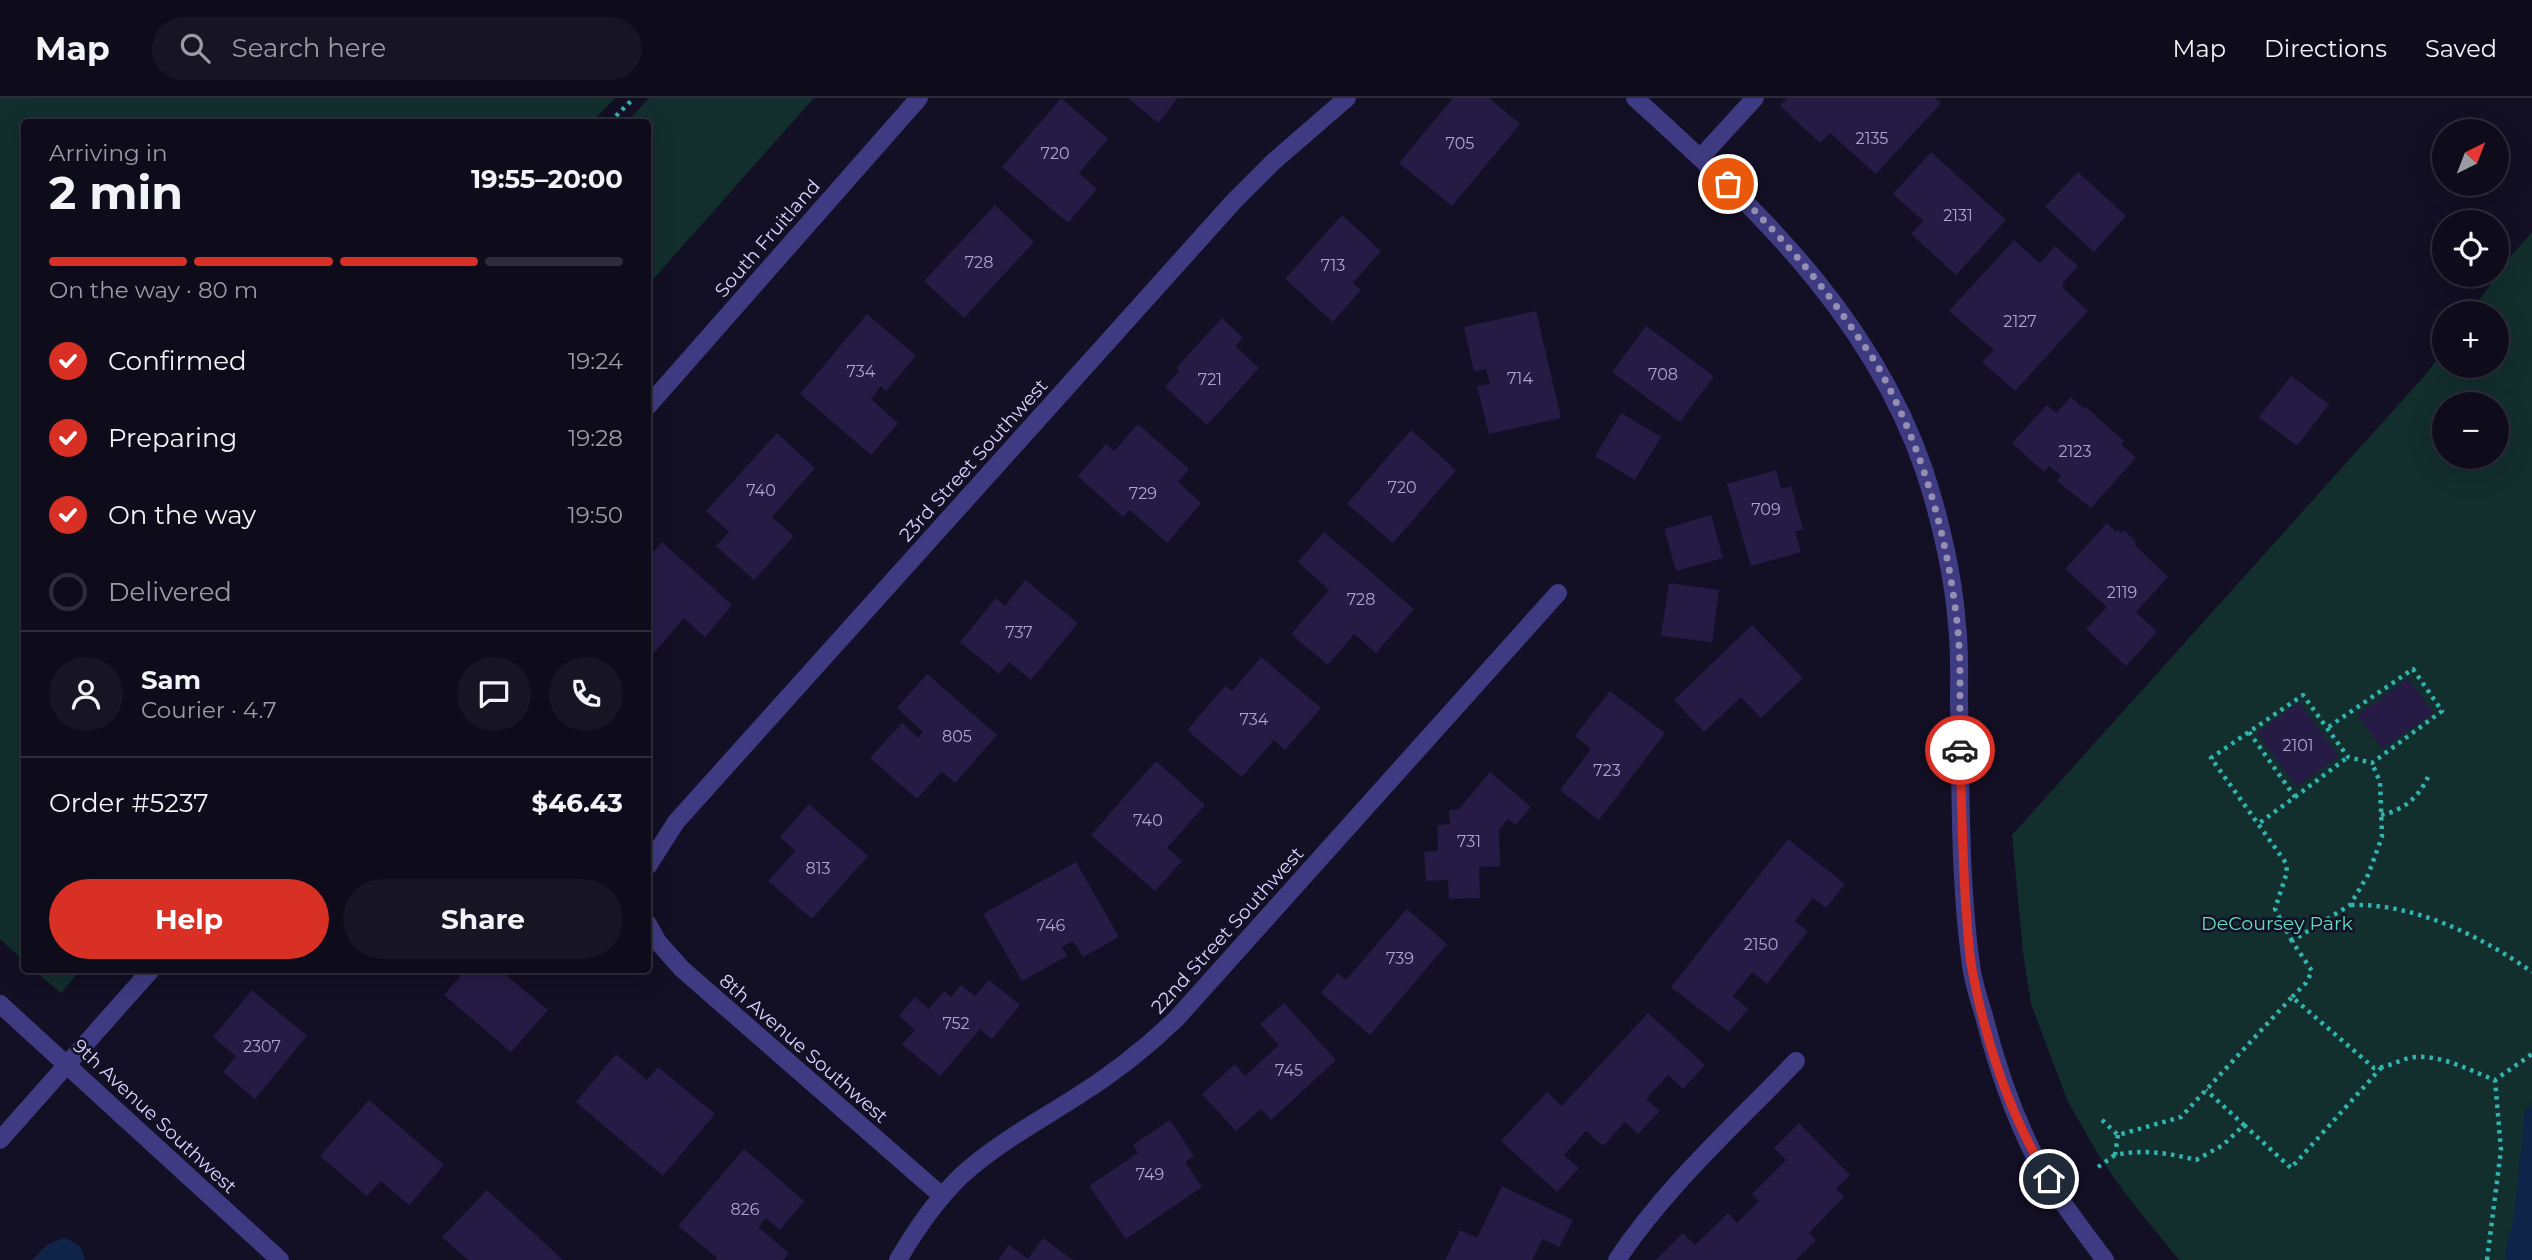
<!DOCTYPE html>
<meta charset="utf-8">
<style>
:root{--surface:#0e0b1b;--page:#171424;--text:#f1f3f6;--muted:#9b9ba3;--line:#2e2b3a;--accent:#d93025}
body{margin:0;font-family:Montserrat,sans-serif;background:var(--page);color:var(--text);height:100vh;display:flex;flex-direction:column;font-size:26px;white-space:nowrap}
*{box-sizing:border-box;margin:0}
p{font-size:23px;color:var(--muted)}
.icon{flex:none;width:38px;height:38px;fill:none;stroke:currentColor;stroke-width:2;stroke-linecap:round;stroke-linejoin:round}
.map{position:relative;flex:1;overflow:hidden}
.side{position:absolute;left:21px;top:21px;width:630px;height:854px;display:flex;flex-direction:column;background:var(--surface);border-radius:7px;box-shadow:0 7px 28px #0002,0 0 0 2px var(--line)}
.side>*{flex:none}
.needle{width:46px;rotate:42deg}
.tools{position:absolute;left:2432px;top:21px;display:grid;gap:14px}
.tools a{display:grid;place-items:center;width:77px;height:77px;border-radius:50%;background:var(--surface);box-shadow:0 7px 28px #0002,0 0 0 2px var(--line);font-size:35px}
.pin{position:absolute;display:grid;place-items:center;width:60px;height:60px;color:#fff;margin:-30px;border:4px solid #fff;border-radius:50%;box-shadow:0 2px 7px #0007}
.courier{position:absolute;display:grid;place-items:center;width:70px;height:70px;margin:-35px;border:5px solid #d93025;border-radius:50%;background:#fff;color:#222;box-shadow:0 2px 9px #0007}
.head em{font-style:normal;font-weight:700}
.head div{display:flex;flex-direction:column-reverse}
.head{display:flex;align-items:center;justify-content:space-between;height:119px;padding:0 28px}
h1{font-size:46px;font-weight:700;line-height:52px}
.bar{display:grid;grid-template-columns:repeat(4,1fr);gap:10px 7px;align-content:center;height:84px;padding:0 28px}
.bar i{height:9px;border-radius:5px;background:var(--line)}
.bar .active{background:var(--accent)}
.bar p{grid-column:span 4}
.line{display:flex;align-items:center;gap:18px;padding:0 28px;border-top:2px solid var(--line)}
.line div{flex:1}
.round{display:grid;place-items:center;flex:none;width:74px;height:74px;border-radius:37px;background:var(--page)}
ol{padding:0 28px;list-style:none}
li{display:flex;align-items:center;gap:21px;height:77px}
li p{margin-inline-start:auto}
li .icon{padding:7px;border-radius:50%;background:var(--accent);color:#fff;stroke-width:4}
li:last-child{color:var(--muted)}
li i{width:38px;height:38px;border:4px solid var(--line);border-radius:50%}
.action{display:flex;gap:14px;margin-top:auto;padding:14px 28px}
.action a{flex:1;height:80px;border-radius:42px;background:var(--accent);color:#fff;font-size:28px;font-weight:700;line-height:80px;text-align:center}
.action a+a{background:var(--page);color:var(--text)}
header{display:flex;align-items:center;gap:42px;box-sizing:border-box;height:98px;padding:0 35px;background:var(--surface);border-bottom:2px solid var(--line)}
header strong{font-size:33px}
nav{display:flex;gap:38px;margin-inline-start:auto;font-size:24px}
.search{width:490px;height:63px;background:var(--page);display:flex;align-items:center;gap:18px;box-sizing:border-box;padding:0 24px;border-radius:38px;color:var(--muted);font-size:26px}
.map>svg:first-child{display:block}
.green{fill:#122e2d;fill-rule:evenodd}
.water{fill:#0f2448}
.building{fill:#251b45}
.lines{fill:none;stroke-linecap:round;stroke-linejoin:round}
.path{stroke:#32b3ae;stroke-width:4.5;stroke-dasharray:3.5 5;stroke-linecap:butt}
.minor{stroke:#3f3b82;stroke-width:18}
.done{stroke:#948eb2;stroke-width:7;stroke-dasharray:0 12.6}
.route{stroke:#d93025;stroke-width:9}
.labels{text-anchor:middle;stroke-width:5;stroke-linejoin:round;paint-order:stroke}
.number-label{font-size:16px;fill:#aca5d0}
.street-label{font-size:19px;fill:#d9d3fe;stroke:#130f24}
.park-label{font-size:19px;fill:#60ddc0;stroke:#130f24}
</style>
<header>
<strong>Map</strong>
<div class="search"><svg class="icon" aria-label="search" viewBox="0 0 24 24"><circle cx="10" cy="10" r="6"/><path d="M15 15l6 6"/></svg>Search here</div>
<nav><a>Map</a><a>Directions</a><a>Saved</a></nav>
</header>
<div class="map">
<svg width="2532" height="1162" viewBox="0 0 2532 1162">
<rect width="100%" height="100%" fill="#130f24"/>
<!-- green -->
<g class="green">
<polygon points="0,0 615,0 592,24 24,24 24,863 0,841"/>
<polygon points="649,0 814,0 648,187 648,24 627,24"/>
<path d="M 2532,134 L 2532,1162 L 2179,1162 L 2124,1094 L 2099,1058 L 2068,1004 L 2031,906 L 2023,855 L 2012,737 L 2426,276 L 2445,250 L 2445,268 L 2497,268 L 2497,215 L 2470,215 L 2511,158 ZM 2445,306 L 2497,306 L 2497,359 L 2445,359 Z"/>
<polygon points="34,872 80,872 61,895"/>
</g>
<!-- water -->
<g class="water">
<polygon points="2532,1005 2532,1162 2506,1162 2505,1154 2514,1119 2525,1013"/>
<path d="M 63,1140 C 77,1143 82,1148 85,1162 L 32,1162 L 48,1146 Z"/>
</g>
<!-- building -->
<g class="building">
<polygon points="1061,0 1108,41 1079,75 1097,91 1068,125 1002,69"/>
<polygon points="1128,0 1178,0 1158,25"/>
<polygon points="1453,0 1489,0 1520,26 1452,108 1399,65"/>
<polygon points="1787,0 1935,0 1941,5 1876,76 1830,35 1820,45 1780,8"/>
<polygon points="1931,54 2006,122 1956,177 1911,136 1923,123 1893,96"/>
<polygon points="2078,74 2126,118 2094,154 2045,109"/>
<polygon points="995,107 1034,144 964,220 924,183"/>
<polygon points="1342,117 1381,153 1353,185 1361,192 1333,224 1285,181"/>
<polygon points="2014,142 2040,165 2055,148 2078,168 2062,186 2064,187 2062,189 2088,213 2015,293 1982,264 1994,252 1949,213"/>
<polygon points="1536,213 1561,320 1489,336 1477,288 1490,286 1486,271 1474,274 1464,229"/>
<polygon points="867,216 916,258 886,293 881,288 871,301 898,325 871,357 800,296"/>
<polygon points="1222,220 1243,240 1235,248 1259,270 1207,327 1165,289 1179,273 1176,270"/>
<polygon points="1646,228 1714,278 1680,324 1612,274"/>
<polygon points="2291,278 2329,306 2297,348 2259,319"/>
<polygon points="2071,299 2084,311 2086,309 2124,343 2121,346 2136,360 2091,410 2057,383 2061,378 2049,368 2044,374 2012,345 2047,307 2056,315"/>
<polygon points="1621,315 1661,339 1635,382 1595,358"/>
<polygon points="1138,326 1189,371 1178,384 1201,405 1167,445 1130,412 1123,419 1078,378 1106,346 1114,353"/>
<polygon points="1411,332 1456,372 1393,445 1347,406"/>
<polygon points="777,335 815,370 772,419 794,438 754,482 716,448 729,434 706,413"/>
<polygon points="1776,372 1781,391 1791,388 1803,431 1795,434 1801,454 1751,468 1727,386"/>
<polygon points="1711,417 1723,460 1676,473 1664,431"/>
<polygon points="2107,425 2116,434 2118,432 2122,435 2124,432 2136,444 2134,446 2168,479 2136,514 2157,534 2126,568 2086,531 2107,509 2065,471"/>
<polygon points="1324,434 1414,511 1376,555 1354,536 1328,567 1291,536 1329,492 1298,464"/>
<polygon points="662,444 732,507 705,539 684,520 648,562 648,460"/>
<polygon points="1025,482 1078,525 1031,582 1009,564 999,576 960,544 996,500 1005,508"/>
<polygon points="1669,485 1719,492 1712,544 1661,538"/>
<polygon points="1752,527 1803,580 1761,620 1741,599 1704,634 1674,602"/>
<polygon points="1261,559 1321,610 1285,652 1274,642 1242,679 1187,632 1225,588 1232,593"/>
<polygon points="927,576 997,637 955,685 942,673 917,701 870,660 902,625 918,640 923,634 897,610"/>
<polygon points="2408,580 2434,615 2382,651 2357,617"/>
<polygon points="1610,593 1665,635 1599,722 1560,692 1591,651 1575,638"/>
<polygon points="2299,604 2339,658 2297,689 2257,635"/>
<polygon points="1156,663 1205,707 1167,750 1182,763 1155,793 1091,737"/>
<polygon points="1490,674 1531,709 1516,727 1508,721 1499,732 1500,768 1479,769 1480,800 1449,801 1448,782 1426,783 1424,754 1438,753 1437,727 1450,726 1449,712 1459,711"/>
<polygon points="809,706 868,758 812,821 768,783 795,753 780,739"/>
<polygon points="1788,741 1845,786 1826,810 1813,800 1795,823 1808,833 1767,886 1752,874 1733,898 1748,911 1729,934 1671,889"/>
<polygon points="1076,764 1119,839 1083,859 1073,843 1062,849 1067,858 1022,883 983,816"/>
<polygon points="1407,811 1447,846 1370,937 1321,895 1338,875 1346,882"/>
<polygon points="457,872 500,872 548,912 511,954 444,897 462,876"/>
<polygon points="989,882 1020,907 992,941 980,931 940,978 902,946 915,932 899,918 915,899 929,911 944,893 951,899 961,887 975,898"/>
<polygon points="252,892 307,938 255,1001 223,974 236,958 213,939"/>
<polygon points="1284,905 1336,962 1271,1022 1261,1011 1236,1033 1202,996 1235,966 1245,978 1279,947 1260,926"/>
<polygon points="1648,915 1705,967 1683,991 1668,977 1646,1001 1660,1013 1638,1036 1625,1024 1603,1048 1586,1033 1564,1057 1579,1070 1557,1094 1501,1043 1547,994 1562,1008"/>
<polygon points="616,956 647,982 658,969 715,1016 663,1078 576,1004"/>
<polygon points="369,1002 444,1067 409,1107 381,1083 367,1098 320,1058"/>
<polygon points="1170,1022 1194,1058 1185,1064 1202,1089 1126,1141 1089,1088 1138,1055 1133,1047"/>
<polygon points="1799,1025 1850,1077 1836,1091 1844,1099 1809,1135 1816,1142 1796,1162 1656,1162 1683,1135 1695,1147 1728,1115 1737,1125 1759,1103 1752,1096 1786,1062 1774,1050"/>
<polygon points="744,1051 804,1103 780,1132 766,1120 758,1129 789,1155 783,1162 715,1162 717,1160 678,1128"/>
<polygon points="1502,1088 1573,1122 1559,1149 1543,1141 1532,1162 1445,1162 1460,1132 1477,1140"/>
<polygon points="487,1092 563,1162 468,1162 442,1139"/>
<polygon points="1043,1140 1073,1162 998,1162 1009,1147 1028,1161"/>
</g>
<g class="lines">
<!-- path -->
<g class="path">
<polyline points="610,24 634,0"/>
<polyline points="2249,634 2295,699 2258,726"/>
<polyline points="2295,699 2348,659"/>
<path d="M 2381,717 C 2404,712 2418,700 2428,679"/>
<path d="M 2351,807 C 2414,805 2481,838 2532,874"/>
<polyline points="2292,843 2275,811 2287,774 2286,765 2211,660 2303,597 2348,659 2372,665 2442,613 2413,571 2327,630"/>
<polyline points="2292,899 2306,885 2312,873 2292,843 2350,807 2368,777 2382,739 2380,684 2372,665"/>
<path d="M 2102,1022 L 2118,1037 L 2181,1019 L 2292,899 L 2374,970 C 2389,970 2401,960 2416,959 C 2442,957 2471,973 2495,982 L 2532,956"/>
<polyline points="2244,1027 2291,1070 2381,970"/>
<path d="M 2118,1037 L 2115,1057 C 2143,1051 2169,1055 2196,1062 L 2223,1047 L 2244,1027 L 2206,992"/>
<polyline points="2098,1069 2115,1057"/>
<polyline points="2487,1162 2501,1052 2495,982"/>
</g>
<!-- minor -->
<g class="minor">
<path d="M 1635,0 C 1763,116 1887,232 1934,404 C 1945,444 1954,485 1957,527 C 1960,552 1959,579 1959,605 C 1961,692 1959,780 1971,867 C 1973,884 1979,901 1984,918 C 1996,966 2013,1015 2035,1059 C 2054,1095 2080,1129 2105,1162"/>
<polyline points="1701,59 1755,0"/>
<polyline points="648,308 919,0"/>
<polyline points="648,768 676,724 1235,102 1272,65 1347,0"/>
<polyline points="648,826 658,844 682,871 942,1098"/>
<polyline points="0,906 280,1162"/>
<polyline points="0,1042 151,872"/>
<path d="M 898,1162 C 916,1131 936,1102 962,1077 C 996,1046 1037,1024 1076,999 C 1113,976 1146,950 1177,920 L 1558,495"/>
<path d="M 1617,1162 C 1666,1088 1735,1027 1796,963"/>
</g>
</g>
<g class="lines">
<!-- done -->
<path class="done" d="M 1728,86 C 1776,133 1819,181 1856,236 C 1865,249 1875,262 1882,276 C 1923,353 1947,437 1957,524 C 1962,566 1959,609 1960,652"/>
<!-- route -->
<path class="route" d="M 1960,652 C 1962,709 1962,766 1967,823 C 1968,839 1969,855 1972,871 C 1985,942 2010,1019 2049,1081"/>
</g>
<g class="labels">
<!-- number labels -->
<g class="number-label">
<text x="1872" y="46">2135</text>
<text x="1460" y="51">705</text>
<text x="1055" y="61">720</text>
<text x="1958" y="123">2131</text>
<text x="979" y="170">728</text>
<text x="1333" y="173">713</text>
<text x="2020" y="229">2127</text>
<text x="861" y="279">734</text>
<text x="1663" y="282">708</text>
<text x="1520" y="286">714</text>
<text x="1210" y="287">721</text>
<text x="2075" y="359">2123</text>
<text x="1402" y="395">720</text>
<text x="761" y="398">740</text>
<text x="1143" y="401">729</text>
<text x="1766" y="417">709</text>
<text x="2122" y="500">2119</text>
<text x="1361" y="507">728</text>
<text x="1019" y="540">737</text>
<text x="1254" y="627">734</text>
<text x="957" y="644">805</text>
<text x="2298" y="653">2101</text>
<text x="1607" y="678">723</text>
<text x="1148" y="728">740</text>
<text x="1469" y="749">731</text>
<text x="818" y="776">813</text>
<text x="1051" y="833">746</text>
<text x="1761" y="852">2150</text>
<text x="1400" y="866">739</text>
<text x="956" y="931">752</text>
<text x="262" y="954">2307</text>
<text x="1289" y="978">745</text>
<text x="1150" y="1082">749</text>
<text x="745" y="1117">826</text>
</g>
<!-- street labels -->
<g class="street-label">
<text transform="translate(767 140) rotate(-49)" y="7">South Fruitland</text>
<text transform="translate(973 362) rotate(-48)" y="7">23rd Street Southwest</text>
<text transform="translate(1227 832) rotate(-48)" y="7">22nd Street Southwest</text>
<text transform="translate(804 950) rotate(41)" y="7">8th Avenue Southwest</text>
<text transform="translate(155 1018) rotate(43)" y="7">9th Avenue Southwest</text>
</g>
<!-- park labels -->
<g class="park-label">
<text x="2277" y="832">DeCoursey Park</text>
</g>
</g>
</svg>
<div class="tools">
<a><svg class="needle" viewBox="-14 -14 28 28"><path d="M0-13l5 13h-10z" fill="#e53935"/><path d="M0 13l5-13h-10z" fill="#9b9ba3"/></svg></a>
<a><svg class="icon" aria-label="locate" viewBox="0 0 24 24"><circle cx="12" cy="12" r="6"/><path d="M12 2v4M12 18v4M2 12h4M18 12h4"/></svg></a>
<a>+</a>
<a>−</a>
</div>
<div class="pin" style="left:1728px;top:86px;background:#ea580c"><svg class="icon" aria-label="bag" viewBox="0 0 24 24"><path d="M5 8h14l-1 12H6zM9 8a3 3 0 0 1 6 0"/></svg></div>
<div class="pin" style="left:2049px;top:1081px;background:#1f2937"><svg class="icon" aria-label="home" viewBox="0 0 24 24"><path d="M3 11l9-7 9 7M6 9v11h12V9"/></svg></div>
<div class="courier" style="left:1960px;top:652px"><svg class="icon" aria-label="car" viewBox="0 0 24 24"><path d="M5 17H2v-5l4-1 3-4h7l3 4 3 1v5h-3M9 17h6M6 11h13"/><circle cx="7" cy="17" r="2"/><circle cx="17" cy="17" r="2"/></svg></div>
<section class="side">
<div class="head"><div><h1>2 min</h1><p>Arriving in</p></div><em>19:55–20:00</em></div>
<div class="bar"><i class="active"></i><i class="active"></i><i class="active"></i><i></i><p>On the way · 80 m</p></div>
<ol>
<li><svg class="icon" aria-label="check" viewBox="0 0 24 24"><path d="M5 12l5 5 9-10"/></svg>Confirmed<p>19:24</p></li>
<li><svg class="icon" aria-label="check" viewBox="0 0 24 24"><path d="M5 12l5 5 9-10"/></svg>Preparing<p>19:28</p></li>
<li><svg class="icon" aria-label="check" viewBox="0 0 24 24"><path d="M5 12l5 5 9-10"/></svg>On the way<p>19:50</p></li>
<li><i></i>Delivered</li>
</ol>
<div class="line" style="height:126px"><a class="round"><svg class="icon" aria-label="person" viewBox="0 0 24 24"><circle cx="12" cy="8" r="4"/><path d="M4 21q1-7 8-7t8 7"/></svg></a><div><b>Sam</b><p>Courier · 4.7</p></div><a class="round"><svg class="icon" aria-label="chat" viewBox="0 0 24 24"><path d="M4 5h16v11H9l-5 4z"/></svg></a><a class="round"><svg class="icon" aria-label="phone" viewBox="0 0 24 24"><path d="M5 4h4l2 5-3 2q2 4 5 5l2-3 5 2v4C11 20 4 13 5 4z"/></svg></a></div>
<div class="line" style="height:91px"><div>Order #5237</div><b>$46.43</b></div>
<div class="action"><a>Help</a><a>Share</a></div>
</section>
</div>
